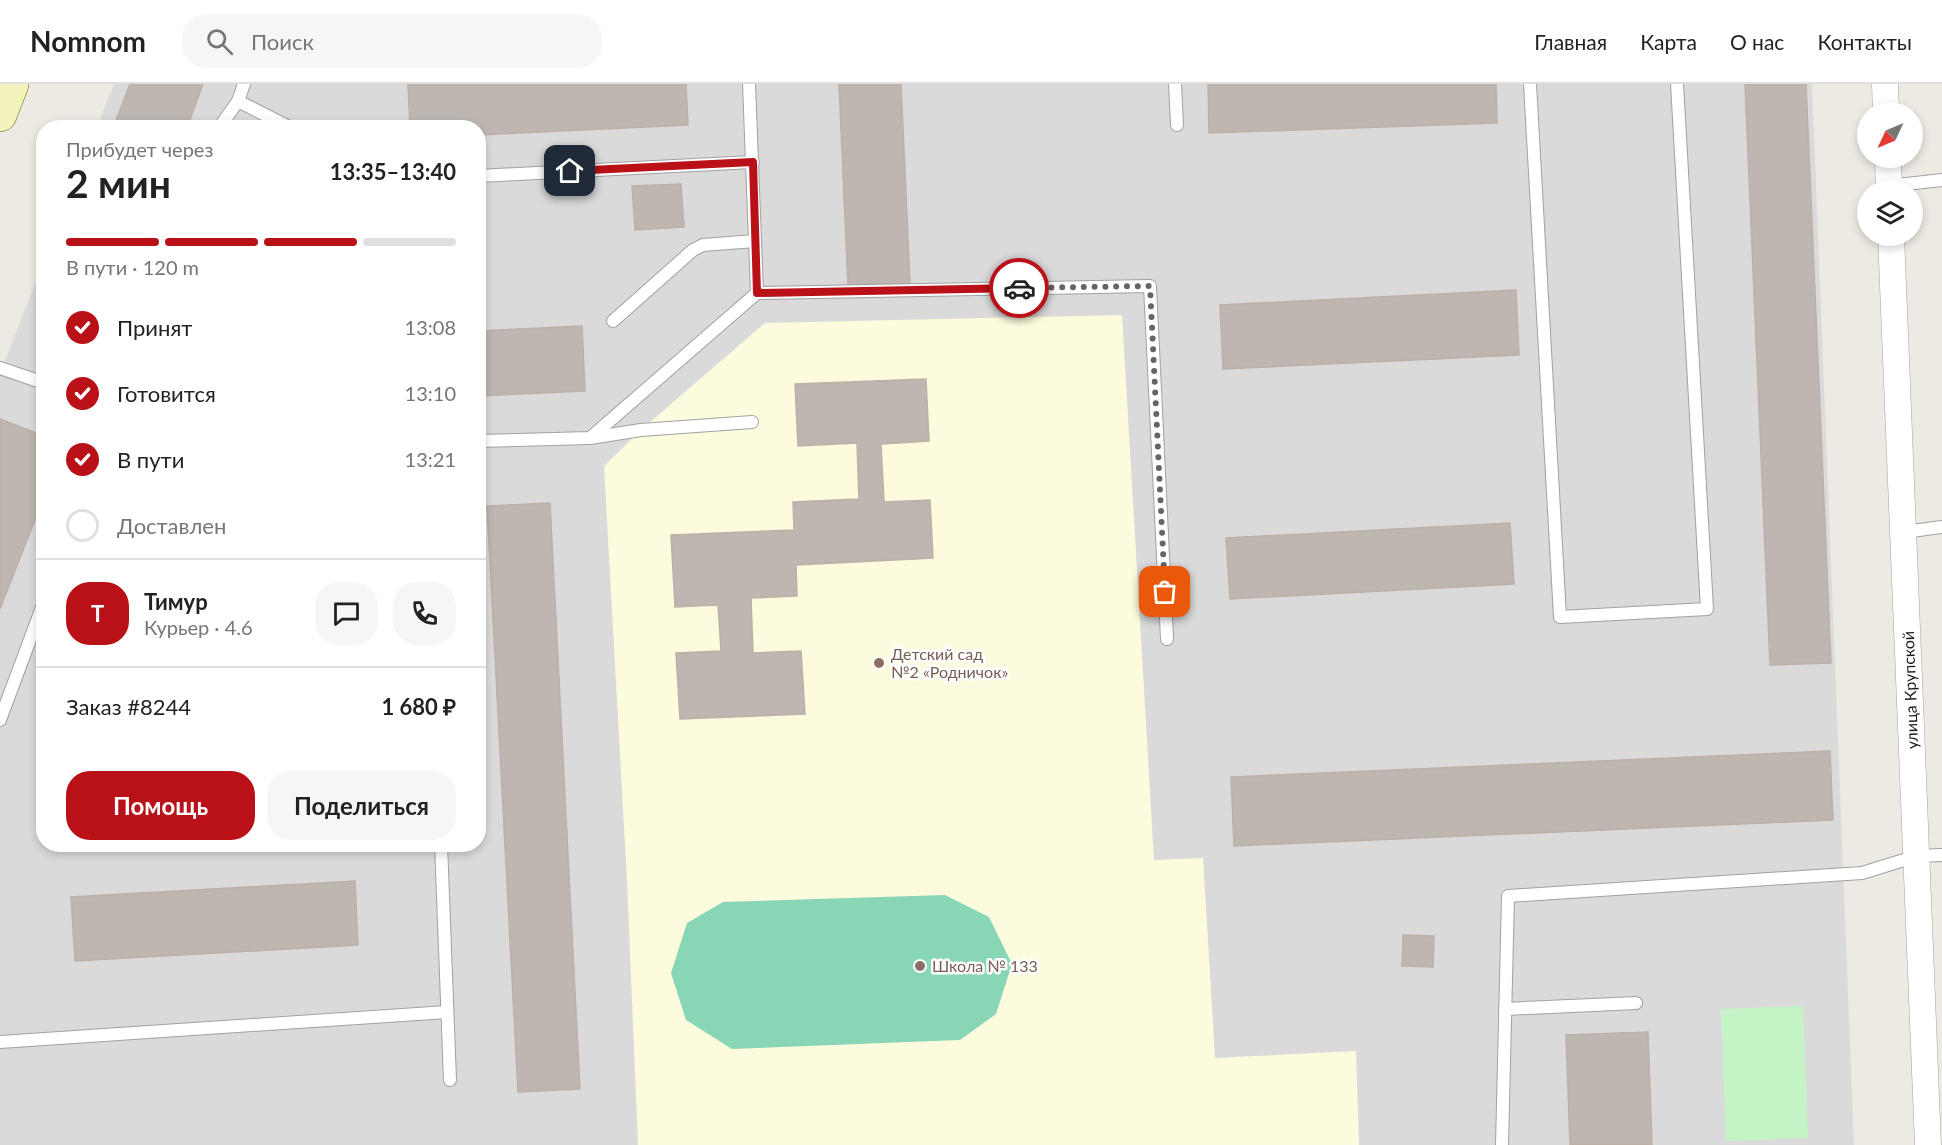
<!DOCTYPE html>
<html lang="ru">
<meta charset="utf-8">
<style>
:root{--surface:#fff;--page:#f6f6f6;--text:#222;--muted:#767676;--line:#e0e0e0;--accent:#b91117}
body{margin:0;font-family:Lato,sans-serif;background:var(--page);color:var(--text);height:100vh;display:flex;flex-direction:column;font-size:22px;white-space:nowrap}
*{box-sizing:border-box;margin:0}
p{font-size:20px;color:var(--muted)}
.icon{flex:none;width:33px;height:33px;fill:none;stroke:currentColor;stroke-width:2;stroke-linecap:round;stroke-linejoin:round}
.map{position:relative;flex:1;overflow:hidden}
.side{position:absolute;left:36px;top:36px;width:450px;height:732px;display:flex;flex-direction:column;background:var(--surface);border-radius:24px;box-shadow:0 3px 9px #0003}
.side>*{flex:none}
.needle{width:39px;rotate:226deg}
.controls{position:absolute;left:1857px;top:18px;display:grid;gap:12px}
.controls a{display:grid;place-items:center;width:66px;height:66px;border-radius:50%;background:var(--surface);box-shadow:0 3px 9px #0003;font-size:30px}
.pin{position:absolute;display:grid;place-items:center;width:51px;height:51px;color:#fff;margin:-26px;border-radius:12px;box-shadow:0 3px 9px #0006}
.courier{position:absolute;display:grid;place-items:center;width:60px;height:60px;margin:-30px;border:4px solid #b91117;border-radius:50%;background:#fff;color:#222;box-shadow:0 2px 8px #0007}
.headline em{font-style:normal;font-weight:700}
.headline div{display:flex;flex-direction:column-reverse}
.headline{display:flex;align-items:center;justify-content:space-between;height:102px;padding:0 30px}
h1{font-size:39px;font-weight:700;line-height:45px}
.bar{display:grid;grid-template-columns:repeat(4,1fr);gap:9px 6px;align-content:center;height:72px;padding:0 30px}
.bar i{height:8px;border-radius:4px;background:var(--line)}
.bar .current{background:var(--accent)}
.bar p{grid-column:span 4}
.line{display:flex;align-items:center;gap:15px;padding:0 30px;border-top:2px solid var(--line)}
.line div{flex:1}
.round{display:grid;place-items:center;flex:none;width:63px;height:63px;border-radius:24px;background:var(--page)}
ol{padding:0 30px;list-style:none}
li{display:flex;align-items:center;gap:18px;height:66px}
li p{margin-inline-start:auto}
li .icon{padding:6px;border-radius:50%;background:var(--accent);color:#fff;stroke-width:4}
li:last-child{color:var(--muted)}
li i{width:33px;height:33px;border:3px solid var(--line);border-radius:50%}
.cta{display:flex;gap:12px;margin-top:auto;padding:12px 30px}
.cta a{flex:1;height:69px;border-radius:24px;background:var(--accent);color:#fff;font-size:24px;font-weight:700;line-height:69px;text-align:center}
.cta a+a{background:var(--page);color:var(--text)}
header{display:flex;align-items:center;gap:36px;box-sizing:border-box;height:84px;padding:0 30px;background:var(--surface);border-bottom:2px solid var(--line)}
header strong{font-size:28px}
nav{display:flex;gap:33px;margin-inline-start:auto;font-size:21px}
.search{width:420px;height:54px;background:var(--page);display:flex;align-items:center;gap:15px;box-sizing:border-box;padding:0 21px;border-radius:24px;color:var(--muted);font-size:22px}
.map>svg:first-child{display:block}
.residential{fill:#dbdada}
.education{fill:#fcfbde}
.park{fill:#c4f4c6}
.pitch{fill:#88d6b5}
.building{fill:#bdb6b1;stroke:#beb0a8;stroke-width:1.5}
.lines{fill:none;stroke-linecap:round;stroke-linejoin:round}
.service-casing{stroke:#a1a1a1;stroke-width:14}
.minor-casing{stroke:#a1a1a1;stroke-width:27}
.secondary-casing{stroke:#646a0e;stroke-width:34}
.service{stroke:#fff;stroke-width:12}
.minor{stroke:#fff;stroke-width:26}
.secondary{stroke:#f3f4bc;stroke-width:33}
.done{stroke:#666563;stroke-width:6;stroke-dasharray:0 10.8}
.route{stroke:#b91117;stroke-width:8}
.education-dot{fill:#8d6e63;stroke:#fff;stroke-width:2}
.labels{text-anchor:middle;stroke-width:5;stroke-linejoin:round;paint-order:stroke}
.education-label{font-size:16px;fill:#785e54;stroke:#fff;text-anchor:start}
.street-label{font-size:16px;fill:#1d1d1d;stroke:#fff}
</style>
<header>
<strong>Nomnom</strong>
<div class="search"><svg class="icon" aria-label="search" viewBox="0 0 24 24"><circle cx="10" cy="10" r="6"/><path d="M15 15l6 6"/></svg>Поиск</div>
<nav><a>Главная</a><a>Карта</a><a>О нас</a><a>Контакты</a></nav>
</header>
<div class="map">
<svg width="1942" height="1061" viewBox="0 0 1942 1061">
<rect width="100%" height="100%" fill="#edeae4"/>
<!-- residential -->
<polygon class="residential" points="114,0 1812,0 1854,1061 0,1061 0,290 43,179 44,760 478,760 478,44 97,43"/>
<!-- education -->
<polygon class="education" points="1122,231 1154,776 1203,774 1215,974 1356,967 1359,1061 638,1061 627,797 604,382 641,346 765,239"/>
<!-- park -->
<polygon class="park" points="1803,922 1808,1054 1726,1057 1721,925"/>
<!-- pitch -->
<polygon class="pitch" points="945,811 989,833 1012,880 996,930 960,956 732,965 686,936 671,889 687,839 723,818"/>
<!-- building -->
<g class="building">
<polygon points="130,0 203,0 187,44 113,44"/>
<polygon points="408,0 686,0 688,41 478,51 478,44 410,44"/>
<polygon points="839,0 901,0 910,199 848,202"/>
<polygon points="1208,0 1496,0 1497,39 1209,49"/>
<polygon points="1745,0 1806,0 1831,579 1770,581"/>
<polygon points="681,100 684,143 635,146 632,102"/>
<polygon points="1516,206 1519,271 1223,285 1220,221"/>
<polygon points="582,242 585,307 478,312 478,247"/>
<polygon points="926,295 929,357 881,360 884,418 930,416 933,474 796,481 797,512 751,514 753,569 801,567 805,630 680,635 676,569 721,567 718,521 675,523 671,451 794,446 793,418 859,415 857,359 798,362 795,300"/>
<polygon points="0,335 44,352 44,413 0,525"/>
<polygon points="550,419 580,1005 518,1008 487,422"/>
<polygon points="1510,439 1514,500 1230,515 1226,454"/>
<polygon points="1830,667 1833,736 1234,762 1231,693"/>
<polygon points="355,797 358,861 75,877 71,813"/>
<polygon points="1403,851 1434,852 1433,883 1402,882"/>
<polygon points="1648,948 1652,1061 1570,1061 1566,951"/>
</g>
<g class="lines">
<!-- service casing -->
<g class="service-casing">
<g id="service">
<polyline points="1175,0 1177,41"/>
<polyline points="1530,0 1560,533 1707,525 1677,0"/>
<polyline points="238,17 291,44"/>
<polyline points="219,44 238,17 244,0"/>
<polyline points="478,92 753,78"/>
<polyline points="1889,102 1942,96"/>
<polyline points="757,209 1150,202 1167,555"/>
<polyline points="613,237 693,166 703,161 755,157"/>
<polyline points="0,284 44,299"/>
<polyline points="590,354 757,209 749,0"/>
<polyline points="478,357 590,354 641,346 752,338"/>
<polyline points="1904,448 1942,443"/>
<polyline points="0,636 44,518"/>
<polyline points="441,760 450,996"/>
<polyline points="1505,925 1636,919"/>
<polyline points="0,958 447,928"/>
<polyline points="1502,1061 1508,812 1862,789 1917,772 1942,771"/>
</g>
</g>
<!-- minor casing -->
<g class="minor-casing">
<g id="minor">
<polyline points="1885,0 1886,28"/>
<polyline points="1888,74 1889,106"/>
<polyline points="1891,152 1928,1061"/>
</g>
</g>
<!-- secondary casing -->
<g class="secondary-casing">
<polyline id="secondary" points="0,31 12,0"/>
</g>
<!-- service -->
<use href="#service" class="service"/>
<!-- minor -->
<use href="#minor" class="minor"/>
<!-- secondary -->
<use href="#secondary" class="secondary"/>
</g>
<g class="lines">
<!-- done -->
<polyline class="done" points="1019,204 1150,202 1165,508"/>
<!-- route -->
<polyline class="route" points="570,87 753,78 757,209 1019,204"/>
</g>
<!-- markers -->
<g class="education-dot">
<circle cx="879" cy="579" r="6"/>
<circle cx="920" cy="882" r="6"/>
</g>
<g class="labels">
<!-- education labels -->
<g class="education-label">
<text x="891" y="576">Детский сад<tspan x="891" dy="18">№2 «Родничок»</tspan></text>
<text x="932" y="888">Школа № 133</text>
</g>
<!-- street labels -->
<g class="street-label">
<text transform="translate(1910 606) rotate(-92)" y="6">улица Крупской</text>
</g>
</g>
</svg>
<div class="controls">
<a><svg class="needle" viewBox="-14 -14 28 28"><path d="M0-13l5 13h-10z" fill="#e53935"/><path d="M0 13l5-13h-10z" fill="#767676"/></svg></a>
<a><svg class="icon" aria-label="layers" viewBox="0 0 24 24"><path d="M12 4l9 5-9 5-9-5zM3 14l9 5 9-5"/></svg></a>
</div>
<div class="pin" style="left:1165px;top:508px;background:#ea580c"><svg class="icon" aria-label="bag" viewBox="0 0 24 24"><path d="M5 8h14l-1 12H6zM9 8a3 3 0 0 1 6 0"/></svg></div>
<div class="pin" style="left:570px;top:87px;background:#1f2937"><svg class="icon" aria-label="home" viewBox="0 0 24 24"><path d="M3 11l9-7 9 7M6 9v11h12V9"/></svg></div>
<div class="courier" style="left:1019px;top:204px"><svg class="icon" aria-label="car" viewBox="0 0 24 24"><path d="M5 17H2v-5l4-1 3-4h7l3 4 3 1v5h-3M9 17h6M6 11h13"/><circle cx="7" cy="17" r="2"/><circle cx="17" cy="17" r="2"/></svg></div>
<section class="side">
<div class="headline"><div><h1>2 мин</h1><p>Прибудет через</p></div><em>13:35–13:40</em></div>
<div class="bar"><i class="current"></i><i class="current"></i><i class="current"></i><i></i><p>В пути · 120 m</p></div>
<ol>
<li><svg class="icon" aria-label="check" viewBox="0 0 24 24"><path d="M5 12l5 5 9-10"/></svg>Принят<p>13:08</p></li>
<li><svg class="icon" aria-label="check" viewBox="0 0 24 24"><path d="M5 12l5 5 9-10"/></svg>Готовится<p>13:10</p></li>
<li><svg class="icon" aria-label="check" viewBox="0 0 24 24"><path d="M5 12l5 5 9-10"/></svg>В пути<p>13:21</p></li>
<li><i></i>Доставлен</li>
</ol>
<div class="line" style="height:108px"><b class="round" style="background:var(--accent);color:#fff">Т</b><div><b>Тимур</b><p>Курьер · 4.6</p></div><a class="round"><svg class="icon" aria-label="chat" viewBox="0 0 24 24"><path d="M4 5h16v11H9l-5 4z"/></svg></a><a class="round"><svg class="icon" aria-label="phone" viewBox="0 0 24 24"><path d="M5 4h4l2 5-3 2q2 4 5 5l2-3 5 2v4C11 20 4 13 5 4z"/></svg></a></div>
<div class="line" style="height:78px"><div>Заказ #8244</div><b>1 680 ₽</b></div>
<div class="cta"><a>Помощь</a><a>Поделиться</a></div>
</section>
</div>
